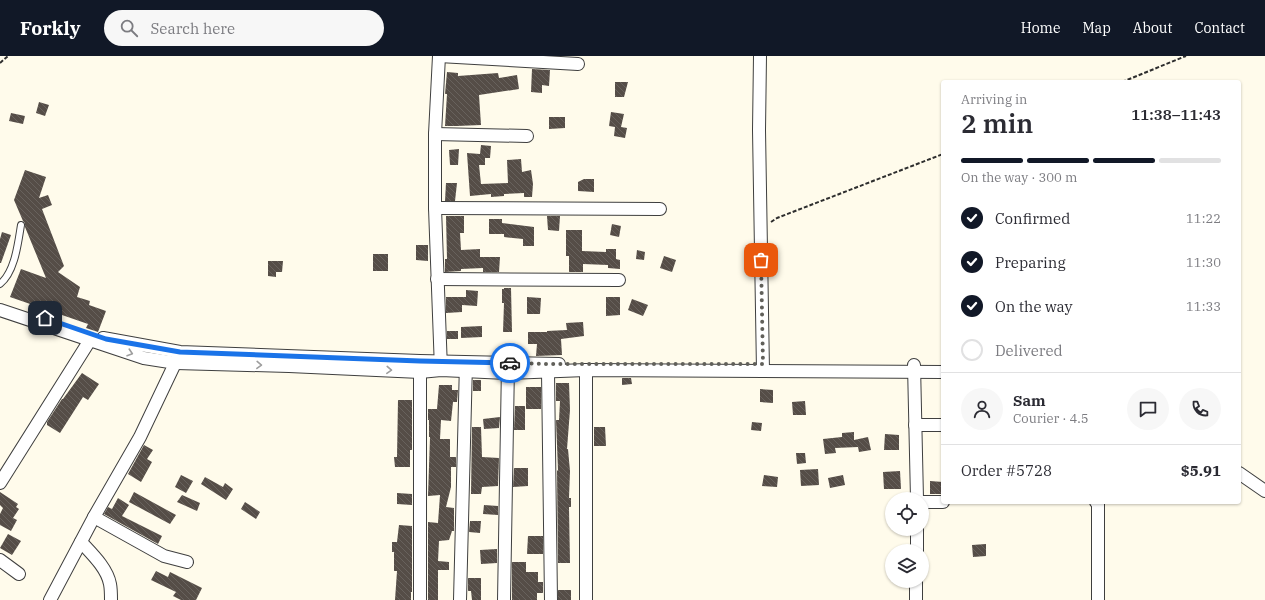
<!DOCTYPE html>
<meta charset="utf-8">
<style>
:root{--surface:#fff;--page:#f7f7f7;--text:#2b2b33;--muted:#7c7c81;--line:#e1e1e2;--accent:#111827}
body{margin:0;font-family:"IBM Plex Serif",serif;background:var(--page);color:var(--text);height:100vh;display:flex;flex-direction:column;font-size:15px;white-space:nowrap}
*{box-sizing:border-box;margin:0}
p{font-size:13px;color:var(--muted)}
.icon{flex:none;width:22px;height:22px;fill:none;stroke:currentColor;stroke-width:2;stroke-linecap:round;stroke-linejoin:round}
.map{position:relative;flex:1;overflow:hidden}
.side{position:absolute;left:941px;top:24px;width:300px;height:424px;display:flex;flex-direction:column;background:var(--surface);border-radius:4px;box-shadow:0 1px 3px #0004}
.side>*{flex:none}
.tools{position:absolute;left:885px;top:436px;display:grid;gap:8px}
.tools a{display:grid;place-items:center;width:44px;height:44px;border-radius:50%;background:var(--surface);box-shadow:0 1px 3px #0004;font-size:20px}
.pin{position:absolute;display:grid;place-items:center;width:34px;height:34px;color:#fff;margin:-17px;border-radius:8px;box-shadow:0 2px 6px #0006}
.courier{position:absolute;display:grid;place-items:center;width:40px;height:40px;margin:-20px;border:3px solid #1a73e8;border-radius:50%;background:#fff;color:#222;box-shadow:0 1px 5px #0007}
.summary em{font-style:normal;font-weight:600}
.summary div{display:flex;flex-direction:column-reverse}
.summary{display:flex;align-items:center;justify-content:space-between;height:68px;padding:0 20px}
h1{font-size:26px;font-weight:600;line-height:30px}
.bar{display:grid;grid-template-columns:repeat(4,1fr);gap:6px 4px;align-content:center;height:48px;padding:0 20px}
.bar i{height:5px;border-radius:3px;background:var(--line)}
.bar .current{background:var(--accent)}
.bar p{grid-column:span 4}
.line{display:flex;align-items:center;gap:10px;padding:0 20px;border-top:1px solid var(--line)}
.line div{flex:1}
.round{display:grid;place-items:center;flex:none;width:42px;height:42px;border-radius:21px;background:var(--page)}
ol{padding:0 20px;list-style:none}
li{display:flex;align-items:center;gap:12px;height:44px}
li p{margin-inline-start:auto}
li .icon{padding:4px;border-radius:50%;background:var(--accent);color:#fff;stroke-width:4}
li:last-child{color:var(--muted)}
li i{width:22px;height:22px;border:2px solid var(--line);border-radius:50%}
header{display:flex;align-items:center;gap:24px;box-sizing:border-box;height:56px;padding:0 20px;background:var(--accent);color:#fff}
header strong{font-size:19px}
nav{display:flex;gap:22px;margin-inline-start:auto;font-size:14px}
.search{width:280px;height:36px;background:var(--page);display:flex;align-items:center;gap:10px;box-sizing:border-box;padding:0 14px;border-radius:22px;color:var(--muted);font-size:15px}
.map>svg:first-child{display:block}
.building{fill:url(#building-back-hatch)}
.lines{fill:none;stroke-linecap:round;stroke-linejoin:round}
.lane-casing{stroke:#3f3f3f;stroke-width:8}
.street-casing{stroke:#3f3f3f;stroke-width:14}
.path{stroke:#2e2e2e;stroke-width:2;stroke-dasharray:4 2;stroke-linecap:butt}
.lane{stroke:#fff;stroke-width:6}
.street{stroke:#fff;stroke-width:12}
.oneway{stroke:#9e9e9e}
.done{stroke:#61605a;stroke-width:4;stroke-dasharray:0 7.2}
.route{stroke:#1a73e8;stroke-width:5}
</style>
<header>
<strong>Forkly</strong>
<div class="search"><svg class="icon" aria-label="search" viewBox="0 0 24 24"><circle cx="10" cy="10" r="6"/><path d="M15 15l6 6"/></svg>Search here</div>
<nav><a>Home</a><a>Map</a><a>About</a><a>Contact</a></nav>
</header>
<div class="map">
<svg width="1265" height="544" viewBox="0 0 1265 544">
<defs>
<pattern id="building-back-hatch" width="6" height="6" patternUnits="userSpaceOnUse"><rect width="6" height="6" fill="#554d47"/><path d="M-1 5l2 2M0 0l6 6M5-1l2 2" fill="none" stroke="#68625d"/></pattern>
</defs>
<rect width="100%" height="100%" fill="#fffbeb"/>
<!-- building -->
<g class="building">
<polygon points="532,13 550,14 549,30 542,29 542,37 531,36"/>
<polygon points="447,16 458,17 458,20 498,17 499,22 517,19 519,33 479,39 481,69 457,70 445,70 447,38 445,38"/>
<polygon points="615,26 628,26 624,41 615,41"/>
<polygon points="39,46 49,49 45,60 36,57"/>
<polygon points="611,56 624,58 621,71 627,72 625,82 614,80 615,71 609,70"/>
<polygon points="11,57 25,60 23,68 9,65"/>
<polygon points="549,61 565,61 565,72 549,73"/>
<polygon points="481,89 491,90 490,102 485,102 485,109 479,109 481,128 508,127 507,104 521,103 522,116 531,114 533,128 532,141 524,141 524,137 504,138 504,140 491,141 491,138 470,140 467,97 480,98"/>
<polygon points="459,93 458,109 450,109 449,94"/>
<polygon points="25,114 46,121 39,142 48,139 52,149 42,153 64,210 58,216 80,231 77,241 90,245 89,249 106,255 98,276 86,272 88,268 10,241 21,213 46,222 25,171 25,167 23,165 14,144"/>
<polygon points="584,123 594,123 594,136 578,135 578,126"/>
<polygon points="446,127 457,127 455,145 445,145"/>
<polygon points="446,160 464,160 464,177 460,177 461,194 480,193 480,201 500,201 499,216 483,216 483,212 461,213 461,215 445,216 445,203 447,203"/>
<polygon points="547,160 560,160 559,175 548,174"/>
<polygon points="489,163 502,163 502,167 534,171 534,190 523,190 523,183 504,181 504,178 489,178"/>
<polygon points="612,168 621,170 619,181 610,179"/>
<polygon points="566,174 582,174 582,195 606,196 606,193 616,193 616,203 620,204 620,213 608,212 608,209 583,208 583,216 569,216 569,200 566,200"/>
<polygon points="2,176 11,179 1,207 0,207 0,183"/>
<polygon points="416,189 428,189 428,205 416,204"/>
<polygon points="637,194 645,196 644,204 636,203"/>
<rect x="373" y="198" width="15" height="17"/>
<polygon points="664,200 676,204 672,216 660,212"/>
<polygon points="268,205 283,205 282,216 276,216 276,221 268,220"/>
<polygon points="504,232 511,232 512,276 503,276 504,247 502,247 502,233 504,233"/>
<polygon points="466,234 478,235 477,250 462,249 462,256 446,257 446,241 466,241"/>
<polygon points="527,241 541,242 540,258 527,258"/>
<polygon points="606,241 620,241 620,259 606,260"/>
<polygon points="632,243 648,249 643,260 628,254"/>
<polygon points="583,266 584,280 561,283 562,299 536,300 537,288 528,288 528,276 547,276 547,275 567,274 566,267"/>
<polygon points="482,270 482,281 461,282 461,271"/>
<rect x="447" y="275" width="11" height="8"/>
<polygon points="82,317 99,328 88,344 83,341 60,377 47,369 47,366 62,343 63,343"/>
<polygon points="622,322 631,322 632,328 622,329"/>
<rect x="473" y="324" width="8" height="11"/>
<polygon points="556,327 569,327 570,354 567,393 568,393 570,415 569,442 571,442 571,451 569,451 570,507 558,507 557,415 558,414 556,364 559,364 560,345 556,345"/>
<polygon points="439,329 452,329 452,334 458,334 457,346 453,346 451,365 441,364 440,383 450,383 450,401 456,401 456,411 451,411 451,431 446,451 454,452 454,475 452,475 449,484 439,485 438,505 449,506 449,514 438,514 438,544 428,544 428,466 438,467 440,439 428,440 430,381 429,381 429,364 428,364 428,353 437,353"/>
<rect x="526" y="331" width="15" height="22"/>
<polygon points="760,333 773,334 773,347 760,346"/>
<polygon points="398,344 412,344 412,394 410,394 410,411 395,411 394,401 397,401"/>
<polygon points="805,345 806,359 793,359 792,346"/>
<polygon points="515,350 525,350 525,374 514,374"/>
<polygon points="500,361 499,372 484,373 483,363"/>
<polygon points="752,366 762,367 761,375 751,374"/>
<polygon points="472,371 481,371 482,401 499,402 498,430 482,431 481,438 471,438"/>
<polygon points="594,371 605,371 606,390 594,390"/>
<polygon points="854,376 854,384 868,381 871,394 859,396 858,391 835,392 836,397 825,398 823,383 842,381 842,377"/>
<polygon points="885,378 899,379 899,394 884,394"/>
<polygon points="144,389 153,394 147,403 152,406 141,426 128,418"/>
<polygon points="796,397 805,397 806,407 797,408"/>
<polygon points="514,412 528,412 528,430 513,431"/>
<polygon points="818,413 819,429 801,430 800,414"/>
<polygon points="900,415 901,433 884,433 883,416"/>
<polygon points="181,419 193,425 186,437 175,431"/>
<polygon points="764,419 778,421 777,431 762,430"/>
<polygon points="843,419 845,429 830,432 828,422"/>
<polygon points="205,421 223,431 225,427 233,433 226,444 201,428"/>
<polygon points="930,425 943,426 943,438 930,438"/>
<polygon points="0,436 18,448 16,451 19,453 13,462 17,464 11,475 0,469 0,458 3,452 0,449"/>
<polygon points="134,436 176,459 170,468 129,446"/>
<polygon points="397,437 412,438 412,449 397,448"/>
<polygon points="182,439 200,447 197,455 177,446"/>
<polygon points="118,442 129,449 122,460 162,480 158,488 104,458 108,451 112,453"/>
<polygon points="245,446 260,456 256,463 241,453"/>
<polygon points="484,449 498,450 498,459 483,458"/>
<polygon points="470,465 481,465 480,477 469,476"/>
<polygon points="399,469 412,470 412,536 411,536 411,544 395,544 397,515 394,515 394,496 392,496 392,486 397,486"/>
<polygon points="8,478 21,485 12,499 0,492"/>
<polygon points="528,480 543,480 543,498 527,498"/>
<polygon points="986,488 986,500 973,501 972,489"/>
<polygon points="497,493 497,507 481,508 480,494"/>
<polygon points="512,506 526,506 526,516 538,516 538,526 543,526 543,537 537,537 537,544 512,544"/>
<polygon points="156,515 168,521 170,516 202,532 196,544 181,544 173,540 176,536 151,524"/>
<polygon points="468,522 481,522 481,544 472,544 471,535 468,535"/>
<rect x="558" y="534" width="13" height="10"/>
</g>
<g class="lines">
<!-- lane casing -->
<g class="lane-casing">
<path id="lane" d="M 0,228 C 15,216 18,187 21,169"/>
</g>
<!-- street casing -->
<g class="street-casing">
<g id="street">
<polyline points="439,0 435,78 435,152 441,313"/>
<polyline points="439,0 578,8"/>
<polyline points="760,0 759,74 763,315"/>
<polyline points="435,78 527,80"/>
<polyline points="435,152 660,153"/>
<polyline points="437,223 619,224"/>
<polyline points="0,254 144,302 176,307 289,310 420,316 441,314 507,317 586,314 943,316"/>
<polyline points="103,282 180,296 420,305 559,308"/>
<polyline points="914,309 917,443"/>
<polyline points="548,316 551,544"/>
<polyline points="915,369 943,369"/>
<polyline points="1239,417 1265,435"/>
<polyline points="0,427 90,284"/>
<polyline points="922,446 943,446"/>
<polyline points="1096,446 1098,446 1098,544"/>
<polyline points="94,461 164,500 187,506"/>
<path d="M 81,486 C 92,498 107,512 110,528 C 111,533 111,539 111,544"/>
<polyline points="917,495 917,473"/>
<polyline points="0,504 19,518"/>
<polyline points="50,544 94,461 140,381 179,299"/>
<polyline points="420,544 420,309"/>
<polyline points="460,544 466,307"/>
<polyline points="504,544 508,309"/>
<polyline points="586,544 586,314"/>
<polyline points="916,544 916,525"/>
</g>
</g>
<!-- path -->
<g class="path">
<polyline points="0,7 8,0"/>
<polyline points="1122,26 1186,0"/>
<polyline points="771,166 777,162 943,98"/>
</g>
<!-- lane -->
<use href="#lane" class="lane"/>
<!-- street -->
<use href="#street" class="street"/>
</g>
<!-- one-way arrows -->
<defs><path id="oneway-chevron" d="M-2-3.5L2.5 0L-2 3.5" fill="none" stroke-width="1.6" stroke-linecap="round" stroke-linejoin="round"/></defs>
<g class="oneway">
<use href="#oneway-chevron" transform="translate(130 297) rotate(18)"/>
<use href="#oneway-chevron" transform="translate(259 309) rotate(2)"/>
<use href="#oneway-chevron" transform="translate(389 314) rotate(3)"/>
</g>
<g class="lines">
<!-- done -->
<polyline class="done" points="510,307 546,308 763,308 761,204"/>
<!-- route -->
<polyline class="route" points="45,262 106,283 180,296 420,305 510,307"/>
</g>
</svg>
<div class="tools">
<a><svg class="icon" aria-label="locate" viewBox="0 0 24 24"><circle cx="12" cy="12" r="6"/><path d="M12 2v4M12 18v4M2 12h4M18 12h4"/></svg></a>
<a><svg class="icon" aria-label="layers" viewBox="0 0 24 24"><path d="M12 4l9 5-9 5-9-5zM3 14l9 5 9-5"/></svg></a>
</div>
<div class="pin" style="left:761px;top:204px;background:#ea580c"><svg class="icon" aria-label="bag" viewBox="0 0 24 24"><path d="M5 8h14l-1 12H6zM9 8a3 3 0 0 1 6 0"/></svg></div>
<div class="pin" style="left:45px;top:262px;background:#1f2937"><svg class="icon" aria-label="home" viewBox="0 0 24 24"><path d="M3 11l9-7 9 7M6 9v11h12V9"/></svg></div>
<div class="courier" style="left:510px;top:307px"><svg class="icon" aria-label="car" viewBox="0 0 24 24"><path d="M5 17H2v-5l4-1 3-4h7l3 4 3 1v5h-3M9 17h6M6 11h13"/><circle cx="7" cy="17" r="2"/><circle cx="17" cy="17" r="2"/></svg></div>
<section class="side">
<div class="summary"><div><h1>2 min</h1><p>Arriving in</p></div><em>11:38–11:43</em></div>
<div class="bar"><i class="current"></i><i class="current"></i><i class="current"></i><i></i><p>On the way · 300 m</p></div>
<ol>
<li><svg class="icon" aria-label="check" viewBox="0 0 24 24"><path d="M5 12l5 5 9-10"/></svg>Confirmed<p>11:22</p></li>
<li><svg class="icon" aria-label="check" viewBox="0 0 24 24"><path d="M5 12l5 5 9-10"/></svg>Preparing<p>11:30</p></li>
<li><svg class="icon" aria-label="check" viewBox="0 0 24 24"><path d="M5 12l5 5 9-10"/></svg>On the way<p>11:33</p></li>
<li><i></i>Delivered</li>
</ol>
<div class="line" style="height:72px"><a class="round"><svg class="icon" aria-label="person" viewBox="0 0 24 24"><circle cx="12" cy="8" r="4"/><path d="M4 21q1-7 8-7t8 7"/></svg></a><div><b>Sam</b><p>Courier · 4.5</p></div><a class="round"><svg class="icon" aria-label="chat" viewBox="0 0 24 24"><path d="M4 5h16v11H9l-5 4z"/></svg></a><a class="round"><svg class="icon" aria-label="phone" viewBox="0 0 24 24"><path d="M5 4h4l2 5-3 2q2 4 5 5l2-3 5 2v4C11 20 4 13 5 4z"/></svg></a></div>
<div class="line" style="height:52px"><div>Order #5728</div><b>$5.91</b></div>
</section>
</div>
